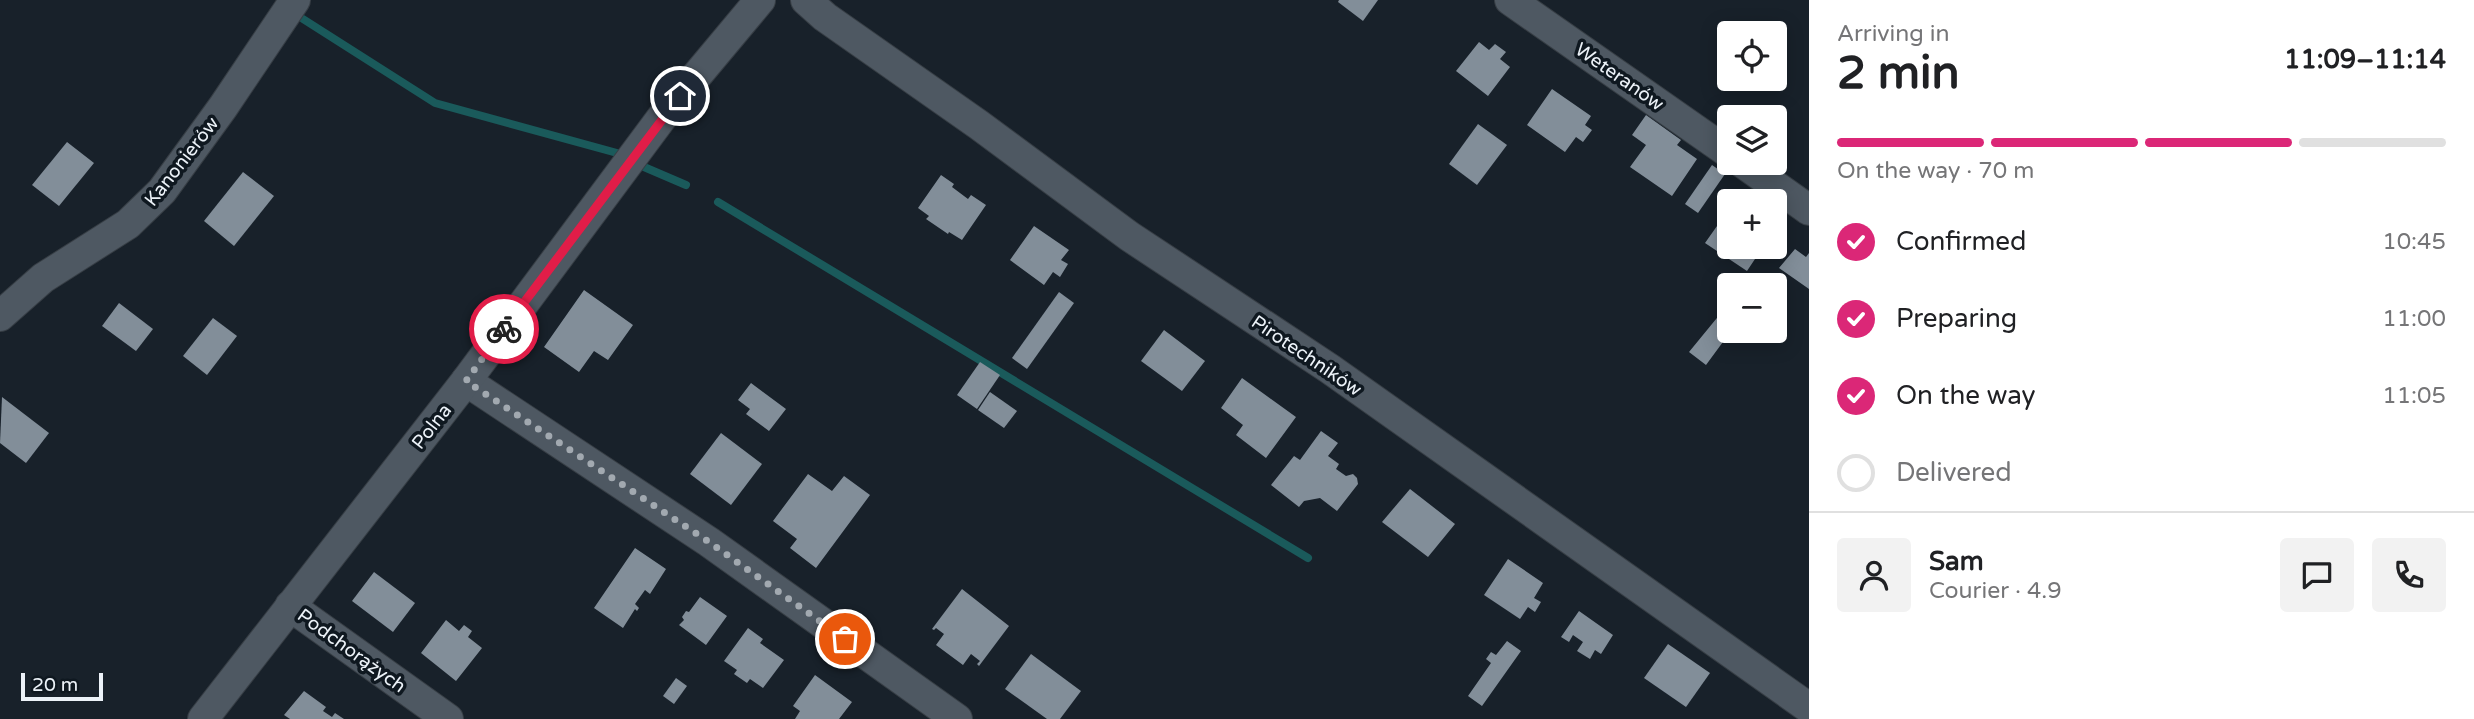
<!DOCTYPE html>
<meta charset="utf-8">
<style>
:root{--surface:#fff;--page:#f2f2f2;--text:#202124;--muted:#757577;--line:#e0e0e0;--accent:#db2777}
body{margin:0;font-family:"Varela Round",sans-serif;background:var(--page);color:var(--text);height:100vh;display:flex;flex-direction:column;font-size:26px;white-space:nowrap}
*{box-sizing:border-box;margin:0}
p{font-size:23px;color:var(--muted)}
.icon{flex:none;width:38px;height:38px;fill:none;stroke:currentColor;stroke-width:2;stroke-linecap:round;stroke-linejoin:round}
.map{position:relative;flex:1;overflow:hidden}
.sheet{display:flex;flex-direction:column;background:var(--surface);width:665px}
.sheet>*{flex:none}
.tools{position:absolute;left:1717px;top:21px;display:grid;gap:14px}
.tools a{display:grid;place-items:center;width:70px;height:70px;border-radius:7px;background:var(--surface);box-shadow:0 4px 18px #0003;font-size:35px}
.scale{position:absolute;left:21px;bottom:18px;width:82px;box-sizing:border-box;padding-left:7px;border:4px solid #ecf2f8;border-top:0;font-size:19px;line-height:24px;white-space:nowrap;color:#ecf2f8;-webkit-text-stroke:5px #0f1820;paint-order:stroke}
.pin{position:absolute;display:grid;place-items:center;width:60px;height:60px;color:#fff;margin:-30px;border:4px solid #fff;border-radius:50%;box-shadow:0 2px 7px #0007}
.courier{position:absolute;display:grid;place-items:center;width:70px;height:70px;margin:-35px;border:5px solid #e11d48;border-radius:50%;background:#fff;color:#222;box-shadow:0 2px 9px #0007}
.headline em{font-style:normal;font-weight:800}
.headline div{display:flex;flex-direction:column-reverse}
.headline{display:flex;align-items:center;justify-content:space-between;height:119px;padding:0 28px}
h1{font-size:46px;font-weight:800;line-height:52px}
.bar{display:grid;grid-template-columns:repeat(4,1fr);gap:10px 7px;align-content:center;height:84px;padding:0 28px}
.bar i{height:9px;border-radius:5px;background:var(--line)}
.bar .selected{background:var(--accent)}
.bar p{grid-column:span 4}
.line{display:flex;align-items:center;gap:18px;padding:0 28px;border-top:2px solid var(--line)}
.line div{flex:1}
.round{display:grid;place-items:center;flex:none;width:74px;height:74px;border-radius:7px;background:var(--page)}
ol{padding:0 28px;list-style:none}
li{display:flex;align-items:center;gap:21px;height:77px}
li p{margin-inline-start:auto}
li .icon{padding:7px;border-radius:50%;background:var(--accent);color:#fff;stroke-width:4}
li:last-child{color:var(--muted)}
li i{width:38px;height:38px;border:4px solid var(--line);border-radius:50%}
main{display:flex;flex:1;min-height:0}
.map>svg:first-child{display:block}
.lines{fill:none;stroke-linecap:round;stroke-linejoin:round}
.stream{stroke:#1a5a5b;stroke-width:8}
.building{fill:#828e99}
.minor-casing{stroke:#373e45;stroke-width:32}
.minor{stroke:#4e5862;stroke-width:30}
.done{stroke:#a2a9b0;stroke-width:7;stroke-dasharray:0 12.6}
.route{stroke:#e11d48;stroke-width:9}
.labels{text-anchor:middle;stroke-width:7;stroke-linejoin:round;paint-order:stroke}
.street-label{font-size:19px;fill:#ecf2f8;stroke:#0f1820}
</style>
<main>
<div class="map">
<svg width="1809" height="719" viewBox="0 0 1809 719">
<rect width="100%" height="100%" fill="#18212a"/>
<g class="lines">
<!-- stream -->
<g class="stream">
<polyline points="303,19 435,103 617,153"/>
<polyline points="644,167 686,185"/>
<polyline points="718,202 1308,558"/>
</g>
</g>
<!-- building -->
<g class="building">
<polygon points="1339,0 1378,0 1363,21 1338,2"/>
<polygon points="1479,42 1489,50 1495,44 1506,52 1500,59 1510,67 1488,96 1456,71"/>
<polygon points="1552,89 1591,116 1585,125 1592,130 1583,142 1576,137 1565,152 1527,125"/>
<polygon points="1646,115 1681,140 1677,145 1697,159 1672,196 1630,167 1646,145 1632,135"/>
<polygon points="1478,124 1507,145 1477,185 1449,164"/>
<polygon points="67,142 94,163 59,206 32,185"/>
<polygon points="1712,165 1725,174 1698,213 1685,204"/>
<polygon points="243,172 274,196 234,246 204,221"/>
<polygon points="941,175 954,184 952,187 968,199 971,195 986,205 962,240 949,232 948,234 926,219 929,216 918,208"/>
<polygon points="1729,209 1729,247 1763,247 1747,271 1705,243"/>
<polygon points="1034,226 1069,250 1061,260 1068,264 1060,277 1053,272 1044,285 1010,260"/>
<polygon points="1795,249 1806,257 1809,253 1809,289 1779,268"/>
<polygon points="584,290 633,325 608,360 594,351 579,372 544,347"/>
<polygon points="1059,292 1074,303 1027,369 1012,358"/>
<polygon points="119,303 153,329 136,351 102,326"/>
<polygon points="1721,313 1729,319 1725,327 1731,331 1706,365 1689,352"/>
<polygon points="213,318 237,336 207,375 183,356"/>
<polygon points="1164,330 1205,361 1182,391 1141,361"/>
<polygon points="980,362 1000,375 977,409 957,395"/>
<polygon points="1242,378 1296,417 1266,458 1236,435 1243,425 1221,408"/>
<polygon points="751,383 786,409 769,431 746,414 750,409 738,400"/>
<polygon points="990,392 1017,411 1004,428 978,410"/>
<polygon points="2,397 49,433 26,463 0,443"/>
<polygon points="1321,431 1338,443 1328,456 1339,464 1336,469 1346,476 1353,474 1357,478 1358,484 1337,511 1320,498 1304,501 1299,507 1271,485 1294,456 1300,460"/>
<polygon points="721,433 762,464 731,505 690,474"/>
<polygon points="808,474 832,491 844,476 870,495 816,568 790,548 797,539 773,521"/>
<polygon points="1410,489 1455,524 1428,557 1382,522"/>
<polygon points="635,548 666,569 650,594 645,590 635,604 639,608 637,611 635,609 623,628 594,608"/>
<polygon points="1508,559 1543,583 1534,598 1541,602 1535,612 1528,607 1520,619 1484,595"/>
<polygon points="374,572 415,603 393,632 352,601"/>
<polygon points="962,589 1009,626 979,666 977,664 980,661 971,654 963,665 936,645 944,634 936,628 934,630 932,629"/>
<polygon points="700,597 727,616 706,645 679,625 684,620 682,617 686,611 689,612"/>
<polygon points="1579,611 1613,635 1601,654 1595,650 1590,659 1577,651 1583,642 1573,635 1569,642 1561,637"/>
<polygon points="446,620 459,631 464,625 472,631 468,637 482,648 456,681 421,653"/>
<polygon points="748,628 763,639 760,643 784,660 763,688 750,679 747,683 734,674 737,670 724,661"/>
<polygon points="1507,641 1521,651 1482,706 1468,696 1491,663 1486,659 1491,652 1496,655"/>
<polygon points="1668,644 1710,673 1686,707 1644,678"/>
<polygon points="1031,654 1081,691 1060,719 1047,719 1005,689"/>
<polygon points="815,675 852,702 839,719 795,719 800,711 793,706"/>
<polygon points="676,678 687,686 674,704 663,696"/>
<polygon points="304,691 326,707 323,711 332,717 335,713 344,719 290,719 284,715"/>
</g>
<g class="lines">
<!-- minor casing -->
<g class="minor-casing">
<g id="minor">
<polyline points="806,0 825,17 979,125 1129,236 1330,369 1809,708"/>
<polyline points="1510,0 1729,153"/>
<polyline points="1743,163 1809,210"/>
<polyline points="0,316 43,278 128,224 162,191 223,107 295,0"/>
<polyline points="466,381 709,542 957,719"/>
<polyline points="290,606 448,719"/>
<polyline points="203,719 466,381 663,116 760,0"/>
</g>
</g>
<!-- minor -->
<use href="#minor" class="minor"/>
</g>
<g class="lines">
<!-- done -->
<polyline class="done" points="504,329 466,381 709,542 845,639"/>
<!-- route -->
<polyline class="route" points="504,329 680,96"/>
</g>
<g class="labels">
<!-- street labels -->
<g class="street-label">
<text transform="translate(1620 76) rotate(35)" y="7">Weteranów</text>
<text transform="translate(181 161) rotate(-52)" y="7">Kanonierów</text>
<text transform="translate(1307 355) rotate(34)" y="7">Pirotechników</text>
<text transform="translate(431 426) rotate(-52)" y="7">Polna</text>
<text transform="translate(352 650) rotate(36)" y="7">Podchorążych</text>
</g>
</g>
</svg>
<div class="tools">
<a><svg class="icon" aria-label="locate" viewBox="0 0 24 24"><circle cx="12" cy="12" r="6"/><path d="M12 2v4M12 18v4M2 12h4M18 12h4"/></svg></a>
<a><svg class="icon" aria-label="layers" viewBox="0 0 24 24"><path d="M12 4l9 5-9 5-9-5zM3 14l9 5 9-5"/></svg></a>
<a>+</a>
<a>−</a>
</div>
<div class="scale">20 m</div>
<div class="pin" style="left:845px;top:639px;background:#ea580c"><svg class="icon" aria-label="bag" viewBox="0 0 24 24"><path d="M5 8h14l-1 12H6zM9 8a3 3 0 0 1 6 0"/></svg></div>
<div class="pin" style="left:680px;top:96px;background:#1f2937"><svg class="icon" aria-label="home" viewBox="0 0 24 24"><path d="M3 11l9-7 9 7M6 9v11h12V9"/></svg></div>
<div class="courier" style="left:504px;top:329px"><svg class="icon" aria-label="bike" viewBox="0 0 24 24"><circle cx="6" cy="16" r="4"/><circle cx="18" cy="16" r="4"/><path d="M6 16l4-8h5l3 8M10 8l3 8H6M13 5h3"/></svg></div>
</div>
<section class="sheet">
<div class="headline"><div><h1>2 min</h1><p>Arriving in</p></div><em>11:09–11:14</em></div>
<div class="bar"><i class="selected"></i><i class="selected"></i><i class="selected"></i><i></i><p>On the way · 70 m</p></div>
<ol>
<li><svg class="icon" aria-label="check" viewBox="0 0 24 24"><path d="M5 12l5 5 9-10"/></svg>Confirmed<p>10:45</p></li>
<li><svg class="icon" aria-label="check" viewBox="0 0 24 24"><path d="M5 12l5 5 9-10"/></svg>Preparing<p>11:00</p></li>
<li><svg class="icon" aria-label="check" viewBox="0 0 24 24"><path d="M5 12l5 5 9-10"/></svg>On the way<p>11:05</p></li>
<li><i></i>Delivered</li>
</ol>
<div class="line" style="height:126px"><a class="round"><svg class="icon" aria-label="person" viewBox="0 0 24 24"><circle cx="12" cy="8" r="4"/><path d="M4 21q1-7 8-7t8 7"/></svg></a><div><b>Sam</b><p>Courier · 4.9</p></div><a class="round"><svg class="icon" aria-label="chat" viewBox="0 0 24 24"><path d="M4 5h16v11H9l-5 4z"/></svg></a><a class="round"><svg class="icon" aria-label="phone" viewBox="0 0 24 24"><path d="M5 4h4l2 5-3 2q2 4 5 5l2-3 5 2v4C11 20 4 13 5 4z"/></svg></a></div>
</section>
</main>
